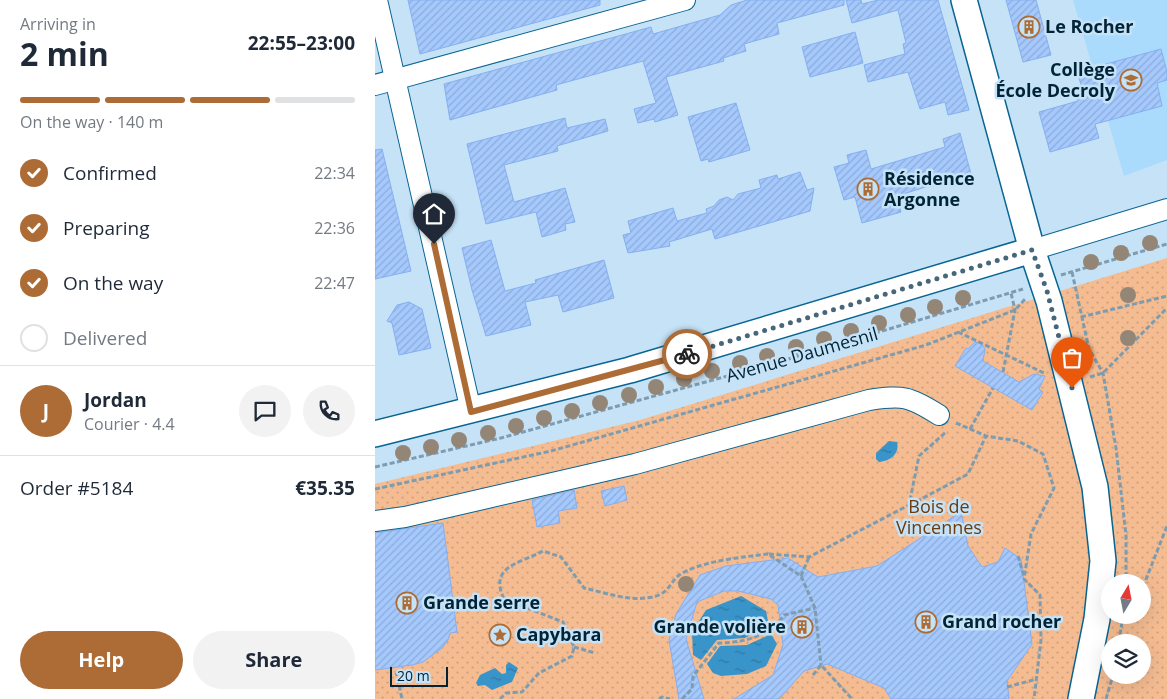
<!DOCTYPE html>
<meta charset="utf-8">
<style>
:root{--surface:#fff;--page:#f2f2f3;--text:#1f2937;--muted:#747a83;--line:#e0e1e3;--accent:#ad6c36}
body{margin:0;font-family:"Open Sans",sans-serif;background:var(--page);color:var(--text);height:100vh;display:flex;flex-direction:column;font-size:19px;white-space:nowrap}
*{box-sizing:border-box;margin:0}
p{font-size:16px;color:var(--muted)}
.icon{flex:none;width:28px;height:28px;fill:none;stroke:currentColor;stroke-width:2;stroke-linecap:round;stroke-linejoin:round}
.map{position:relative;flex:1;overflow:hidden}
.drawer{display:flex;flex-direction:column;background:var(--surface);width:375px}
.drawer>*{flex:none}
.needle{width:32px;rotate:10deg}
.tools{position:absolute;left:726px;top:574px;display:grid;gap:10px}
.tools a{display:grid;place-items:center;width:50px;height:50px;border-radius:50%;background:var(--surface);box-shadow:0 5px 20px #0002;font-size:25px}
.scale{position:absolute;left:15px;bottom:12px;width:58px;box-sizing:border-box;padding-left:5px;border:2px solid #012336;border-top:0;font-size:14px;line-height:18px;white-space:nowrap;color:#012336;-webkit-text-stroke:4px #c5e2f7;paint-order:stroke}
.pin{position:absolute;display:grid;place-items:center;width:42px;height:42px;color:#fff;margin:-51px -21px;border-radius:50% 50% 50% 0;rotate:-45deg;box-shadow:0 0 5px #0007}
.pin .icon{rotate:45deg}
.courier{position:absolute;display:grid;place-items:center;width:50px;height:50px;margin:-25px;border:4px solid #ad6c36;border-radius:50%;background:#fff;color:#222;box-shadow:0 1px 6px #0007}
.headline em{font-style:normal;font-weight:700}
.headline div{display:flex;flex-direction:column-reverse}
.headline{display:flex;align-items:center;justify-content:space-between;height:85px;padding:0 20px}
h1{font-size:32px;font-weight:700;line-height:38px}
.bar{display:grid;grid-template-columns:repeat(4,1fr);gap:8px 5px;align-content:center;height:60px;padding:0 20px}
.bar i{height:6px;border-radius:4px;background:var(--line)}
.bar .on{background:var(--accent)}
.bar p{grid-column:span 4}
.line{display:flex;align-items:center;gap:12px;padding:0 20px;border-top:1px solid var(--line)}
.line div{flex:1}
.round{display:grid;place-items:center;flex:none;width:52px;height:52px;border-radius:26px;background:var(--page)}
ol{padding:0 20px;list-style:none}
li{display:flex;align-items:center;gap:15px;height:55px}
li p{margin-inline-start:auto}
li .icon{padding:5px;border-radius:50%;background:var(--accent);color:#fff;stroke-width:4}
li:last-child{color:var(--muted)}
li i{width:28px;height:28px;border:2px solid var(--line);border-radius:50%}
.primary-button{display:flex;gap:10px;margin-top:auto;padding:10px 20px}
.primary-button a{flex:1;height:58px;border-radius:30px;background:var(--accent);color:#fff;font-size:20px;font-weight:700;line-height:58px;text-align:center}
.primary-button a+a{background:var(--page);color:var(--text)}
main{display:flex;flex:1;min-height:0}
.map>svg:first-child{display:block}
.built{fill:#aadbfd}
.park{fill:url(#park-dots);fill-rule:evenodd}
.water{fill:url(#water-ripples)}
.building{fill:url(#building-hatch);stroke:#85aff0}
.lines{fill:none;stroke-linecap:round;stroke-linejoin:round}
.minor-casing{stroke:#086593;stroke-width:22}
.major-casing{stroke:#086593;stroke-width:28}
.path{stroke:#7d9cb0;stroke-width:3;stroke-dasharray:5 2.5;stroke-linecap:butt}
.minor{stroke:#fff;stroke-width:20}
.major{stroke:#fff;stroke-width:25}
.tree{fill:#948677}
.done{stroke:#46667a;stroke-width:5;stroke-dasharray:0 9}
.route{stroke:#ad6c36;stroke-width:6}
.labels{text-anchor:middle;stroke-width:5;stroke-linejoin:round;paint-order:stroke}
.poi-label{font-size:18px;font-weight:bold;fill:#012336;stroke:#c5e2f7;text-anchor:start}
.street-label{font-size:18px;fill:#012336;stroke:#c5e2f7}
.park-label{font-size:18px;fill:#6b3b0e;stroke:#c5e2f7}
</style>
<main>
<section class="drawer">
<div class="headline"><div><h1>2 min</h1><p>Arriving in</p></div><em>22:55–23:00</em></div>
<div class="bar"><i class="on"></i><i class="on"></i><i class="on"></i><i></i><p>On the way · 140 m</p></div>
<ol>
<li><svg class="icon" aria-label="check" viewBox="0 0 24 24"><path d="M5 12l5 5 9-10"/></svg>Confirmed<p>22:34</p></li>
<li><svg class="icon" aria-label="check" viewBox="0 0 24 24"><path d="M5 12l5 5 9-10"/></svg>Preparing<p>22:36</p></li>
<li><svg class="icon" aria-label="check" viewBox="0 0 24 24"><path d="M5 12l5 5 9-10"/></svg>On the way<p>22:47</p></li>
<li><i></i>Delivered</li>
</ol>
<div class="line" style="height:90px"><b class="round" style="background:var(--accent);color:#fff">J</b><div><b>Jordan</b><p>Courier · 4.4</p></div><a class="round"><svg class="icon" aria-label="chat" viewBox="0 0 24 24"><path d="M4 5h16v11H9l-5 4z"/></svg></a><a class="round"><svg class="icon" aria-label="phone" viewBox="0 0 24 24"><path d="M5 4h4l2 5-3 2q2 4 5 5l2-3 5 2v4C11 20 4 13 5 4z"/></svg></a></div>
<div class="line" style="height:65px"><div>Order #5184</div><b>€35.35</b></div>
<div class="primary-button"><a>Help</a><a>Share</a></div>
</section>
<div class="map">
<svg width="792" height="699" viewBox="0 0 792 699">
<defs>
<pattern id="park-dots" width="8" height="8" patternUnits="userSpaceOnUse" patternTransform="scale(1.25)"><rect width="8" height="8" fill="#f5bc91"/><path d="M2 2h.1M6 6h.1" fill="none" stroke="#d0a17e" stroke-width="1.8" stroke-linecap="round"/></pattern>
<pattern id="water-ripples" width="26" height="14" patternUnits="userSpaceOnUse" patternTransform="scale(1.25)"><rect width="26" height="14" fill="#3994c9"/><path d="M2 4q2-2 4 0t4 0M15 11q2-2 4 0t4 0" fill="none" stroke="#2e78a4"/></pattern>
<pattern id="building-hatch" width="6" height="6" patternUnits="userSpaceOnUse" patternTransform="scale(1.25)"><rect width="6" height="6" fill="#a5c8fd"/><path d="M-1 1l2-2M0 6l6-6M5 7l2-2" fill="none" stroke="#8cacd9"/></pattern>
</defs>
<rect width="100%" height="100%" fill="#c5e2f7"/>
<!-- built -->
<polygon class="built" points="698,0 792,0 792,160 749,176"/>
<!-- park -->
<path class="park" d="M 792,258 L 792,699 L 0,699 L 0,484 L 265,420 ZM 735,582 L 768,582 L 768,615 L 735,615 ZM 735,642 L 768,642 L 768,675 L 735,675 Z"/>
<!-- water -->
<g class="water">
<path d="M 514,441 L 522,442 C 525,454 515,461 504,462 L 501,459 L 501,453 Z"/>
<polygon points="366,596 391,611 394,626 370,638 342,640 326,660 318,655 317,632 331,610"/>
<polygon points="396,634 402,644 391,666 372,674 346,676 338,673 332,664 345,646 372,645"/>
<polygon points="134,662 143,668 137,682 117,690 110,685 103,686 101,683 105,675 120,668 127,674 131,673 131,665"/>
</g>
<!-- building -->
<g class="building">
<polygon points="33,0 225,0 225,5 45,54"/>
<polygon points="372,0 469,0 469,5 402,23 404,34 369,44 371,51 348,58 349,61 291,77 303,115 280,122 279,119 263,123 259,109 281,103 268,61 181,85 182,90 75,120 69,84 276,27 278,34 345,15 356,5"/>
<polygon points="471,0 486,0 487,4 503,0 563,0 594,110 573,115 570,102 545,109 533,72 493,82 489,65 530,54 528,44 531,43 523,10 477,23"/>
<polygon points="631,0 661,0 676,55 648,62"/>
<polygon points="480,32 488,63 435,77 427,47"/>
<polygon points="786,49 792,72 792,80 782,83 787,106 720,124 724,138 675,152 664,112 703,101 701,93 708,91 702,72"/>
<polygon points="361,103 375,150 334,162 333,159 326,161 313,117"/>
<polygon points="190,118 192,128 230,119 233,131 182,146 183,151 129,165 139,202 190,188 200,222 190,224 191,230 167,237 161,212 111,224 92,144"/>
<polygon points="585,133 596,174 576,180 568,186 560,184 522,196 526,212 487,223 480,197 469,200 459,167 474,163 472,155 491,150 496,169 570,147 568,139"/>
<polygon points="7,149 36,271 0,279 0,150"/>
<polygon points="425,172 432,190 439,188 435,211 340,239 337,229 294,242 295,246 253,253 248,235 256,233 253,221 298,208 302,221 332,213 331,209 339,206 344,200 352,197 358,200 363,194 386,188 384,180 402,175 403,179"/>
<polygon points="116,240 130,291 161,283 160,280 229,260 239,298 188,312 183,295 150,302 156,325 111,336 97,290 87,248"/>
<polygon points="34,302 47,309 56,348 24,355 17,323 12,321 22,305"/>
<polygon points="600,342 606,343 610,349 608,361 644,382 659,374 670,376 664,389 668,392 657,410 580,366 591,348 593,349"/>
<polygon points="249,486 252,500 230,506 226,491"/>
<polygon points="199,490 202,508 183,511 185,523 162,527 157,500"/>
<polygon points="586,512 593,546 607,567 623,562 630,548 646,559 657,644 632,681 634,699 516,699 509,688 452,664 429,671 404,699 359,699 398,675 408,645 403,605 396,599 363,591 349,591 322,602 311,639 329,699 304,699 294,640 301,614 325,575 351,566 413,558 443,577 502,566"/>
<polygon points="68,523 82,632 75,633 73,640 67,648 48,662 37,665 0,670 0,533"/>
</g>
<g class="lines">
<!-- minor casing -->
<g class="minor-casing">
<g id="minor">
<polyline points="2,0 96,411"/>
<polyline points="0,85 310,0"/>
<polyline points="657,250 792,209"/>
<path d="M 0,521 L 30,517 L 260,464 L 494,400 C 528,395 534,396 564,415"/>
</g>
</g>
<!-- major casing -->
<g class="major-casing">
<g id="major">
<polyline points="589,0 657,250 674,301 720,487 728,561 722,619 706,699"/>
<polyline points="0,434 255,370 657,250"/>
</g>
</g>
<!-- path -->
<g class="path">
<polyline points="697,272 714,349 728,373 741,448 751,535 751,582"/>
<polyline points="686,275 792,244"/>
<polyline points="706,317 792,296"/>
<polyline points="583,332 669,373"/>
<polyline points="628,372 640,310 636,293"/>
<polyline points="715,377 728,373 792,308"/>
<polyline points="581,423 611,436 643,441 668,454 679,488 656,534 649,579 665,595 666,640 659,699"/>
<polyline points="595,429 618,388"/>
<polyline points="0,467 126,438 400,363 648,289"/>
<polyline points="0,489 176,451 551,345 640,310 651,298"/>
<polyline points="535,505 593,474 611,436"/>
<polyline points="394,554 434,557 534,505 544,456 571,432"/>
<polyline points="643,556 649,577"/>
<polyline points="426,576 434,557"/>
<polyline points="768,587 792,526"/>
<polyline points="744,642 748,615"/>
<polyline points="199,647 220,653"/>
<polyline points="21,671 27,699"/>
<polyline points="438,675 446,665 477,699"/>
<polyline points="632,687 662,679"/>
<path d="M 125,699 L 131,693 L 147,692 L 164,673 L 197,656 L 199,647 L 188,622 L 129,599 C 113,566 146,563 168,551 L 186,557 L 209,588 C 232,593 257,603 281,596 C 293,593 295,583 303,576 C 323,561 369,557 393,554 L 426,576 L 440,608 L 446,665"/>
<polyline points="284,699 287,697 295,699"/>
<path d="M 307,699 L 317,689 L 318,676 L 344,643 C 368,643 395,636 409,615 L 440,608"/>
<polyline points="731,699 738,675"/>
</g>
<!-- minor -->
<use href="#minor" class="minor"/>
<!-- major -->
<use href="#major" class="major"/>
</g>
<!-- trees -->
<g class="tree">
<circle cx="775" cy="243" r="8"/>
<circle cx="746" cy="253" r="8"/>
<circle cx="716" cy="262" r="8"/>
<circle cx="753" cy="295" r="8"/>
<circle cx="588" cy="298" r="8"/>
<circle cx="560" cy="307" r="8"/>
<circle cx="533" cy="315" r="8"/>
<circle cx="504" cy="323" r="8"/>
<circle cx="476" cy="331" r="8"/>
<circle cx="753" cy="338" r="8"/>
<circle cx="449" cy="339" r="8"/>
<circle cx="421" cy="347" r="8"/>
<circle cx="392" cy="356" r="8"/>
<circle cx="365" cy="363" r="8"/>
<circle cx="337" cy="371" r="8"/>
<circle cx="309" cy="379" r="8"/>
<circle cx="281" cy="387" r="8"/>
<circle cx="254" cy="395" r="8"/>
<circle cx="225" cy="403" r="8"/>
<circle cx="197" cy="411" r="8"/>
<circle cx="169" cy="418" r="8"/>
<circle cx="141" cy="426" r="8"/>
<circle cx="113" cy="433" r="8"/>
<circle cx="84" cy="440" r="8"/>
<circle cx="56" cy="447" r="8"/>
<circle cx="28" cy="453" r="8"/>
<circle cx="311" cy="584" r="8"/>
</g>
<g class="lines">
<!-- done -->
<polyline class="done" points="312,354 657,250 672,291 697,388"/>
<!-- route -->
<polyline class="route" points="59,244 96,412 312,354"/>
</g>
<!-- icons -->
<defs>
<g id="building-ring" transform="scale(1.125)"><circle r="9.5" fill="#c5e2f7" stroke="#ad6c36" stroke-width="1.5"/><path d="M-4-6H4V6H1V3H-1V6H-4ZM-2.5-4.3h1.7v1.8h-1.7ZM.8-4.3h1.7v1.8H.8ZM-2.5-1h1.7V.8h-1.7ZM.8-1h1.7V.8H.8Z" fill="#ad6c36"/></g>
<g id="school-ring" transform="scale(1.125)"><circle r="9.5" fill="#c5e2f7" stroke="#ad6c36" stroke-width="1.5"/><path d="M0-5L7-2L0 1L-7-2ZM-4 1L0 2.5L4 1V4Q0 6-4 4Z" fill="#ad6c36"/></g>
<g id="sight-ring" transform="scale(1.125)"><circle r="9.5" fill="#c5e2f7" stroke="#ad6c36" stroke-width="1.5"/><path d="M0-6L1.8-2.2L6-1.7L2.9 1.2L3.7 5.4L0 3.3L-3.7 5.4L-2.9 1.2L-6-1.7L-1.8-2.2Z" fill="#ad6c36"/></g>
</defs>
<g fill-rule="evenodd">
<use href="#building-ring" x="654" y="27"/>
<use href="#school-ring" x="756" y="80"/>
<use href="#building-ring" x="493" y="189"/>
<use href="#building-ring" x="32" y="603"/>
<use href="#building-ring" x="551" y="622"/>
<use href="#building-ring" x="427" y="627"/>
<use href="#sight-ring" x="125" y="635"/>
</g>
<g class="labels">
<!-- poi labels -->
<g class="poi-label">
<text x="670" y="33">Le Rocher</text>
<text x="740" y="76" text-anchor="end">Collège<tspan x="740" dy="21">École Decroly</tspan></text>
<text x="509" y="185">Résidence<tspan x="509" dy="21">Argonne</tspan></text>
<text x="48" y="609">Grande serre</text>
<text x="567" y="628">Grand rocher</text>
<text x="411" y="633" text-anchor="end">Grande volière</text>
<text x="141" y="641">Capybara</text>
</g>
<!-- street labels -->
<g class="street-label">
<text transform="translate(427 355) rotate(-16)" y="6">Avenue Daumesnil</text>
</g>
<!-- park labels -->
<g class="park-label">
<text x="564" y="513">Bois de<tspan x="564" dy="21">Vincennes</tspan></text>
</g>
</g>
</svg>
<div class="tools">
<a><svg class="needle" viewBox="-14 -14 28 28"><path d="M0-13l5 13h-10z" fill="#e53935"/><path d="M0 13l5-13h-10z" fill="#747a83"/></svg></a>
<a><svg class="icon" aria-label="layers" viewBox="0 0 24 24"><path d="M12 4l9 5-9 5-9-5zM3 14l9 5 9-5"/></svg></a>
</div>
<div class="scale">20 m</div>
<div class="pin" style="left:697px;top:388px;background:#ea580c"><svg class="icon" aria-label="bag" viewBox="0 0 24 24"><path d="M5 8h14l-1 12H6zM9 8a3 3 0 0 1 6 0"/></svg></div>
<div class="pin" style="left:59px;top:244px;background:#1f2937"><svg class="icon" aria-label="home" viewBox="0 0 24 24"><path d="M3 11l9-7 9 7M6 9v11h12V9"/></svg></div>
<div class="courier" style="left:312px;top:354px"><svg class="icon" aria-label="bike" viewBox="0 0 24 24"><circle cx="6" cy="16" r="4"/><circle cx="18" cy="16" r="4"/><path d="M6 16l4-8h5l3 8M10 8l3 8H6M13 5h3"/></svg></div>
</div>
</main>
